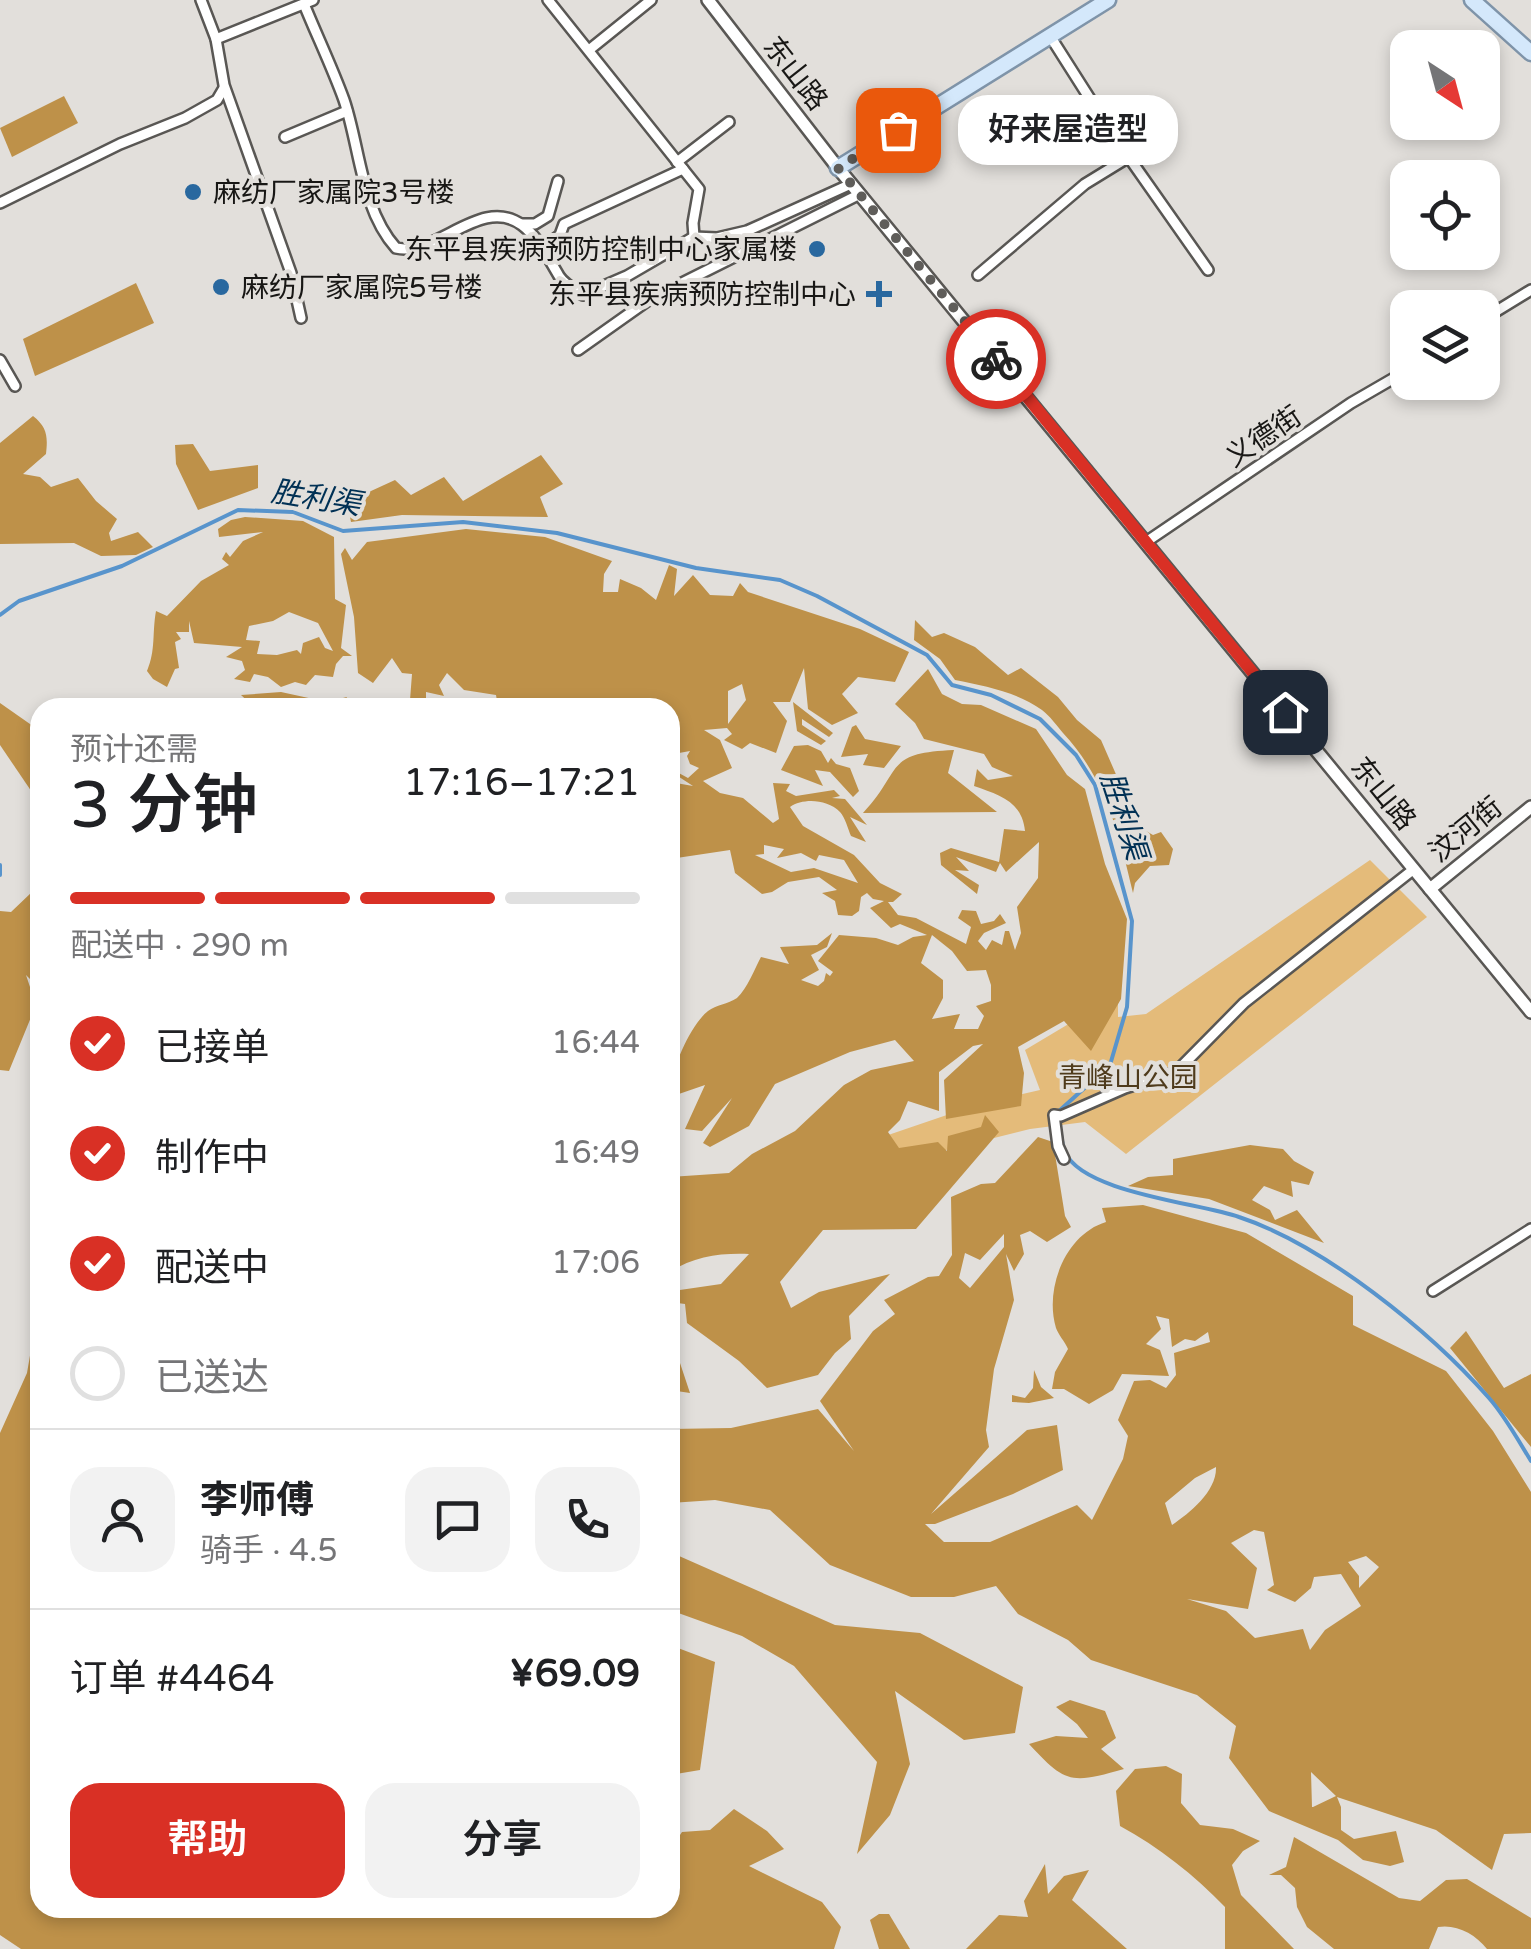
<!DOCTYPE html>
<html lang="zh">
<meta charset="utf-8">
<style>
:root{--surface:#fff;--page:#f2f2f2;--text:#202124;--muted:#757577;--line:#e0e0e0;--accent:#d93025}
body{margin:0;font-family:"Varela Round","Noto Sans SC",sans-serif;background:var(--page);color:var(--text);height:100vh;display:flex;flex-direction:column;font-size:38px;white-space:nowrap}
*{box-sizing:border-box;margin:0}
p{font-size:32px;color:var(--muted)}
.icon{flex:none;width:55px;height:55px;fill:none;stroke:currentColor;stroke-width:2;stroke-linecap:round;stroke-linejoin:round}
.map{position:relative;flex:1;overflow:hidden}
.sheet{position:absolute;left:30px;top:698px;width:650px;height:1220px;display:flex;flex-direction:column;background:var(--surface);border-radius:30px;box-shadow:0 5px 15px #0003}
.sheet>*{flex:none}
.needle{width:65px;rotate:144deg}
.fabs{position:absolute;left:1390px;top:30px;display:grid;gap:20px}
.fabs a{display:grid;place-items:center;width:110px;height:110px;border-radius:20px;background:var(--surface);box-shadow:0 5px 15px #0003;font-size:50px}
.pin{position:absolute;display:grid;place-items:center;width:85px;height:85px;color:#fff;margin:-42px;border-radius:20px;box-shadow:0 5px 15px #0006}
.courier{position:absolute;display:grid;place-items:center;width:100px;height:100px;margin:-50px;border:8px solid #d93025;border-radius:50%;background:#fff;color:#222;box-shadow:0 2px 12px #0007}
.bubble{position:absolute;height:70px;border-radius:30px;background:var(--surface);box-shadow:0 5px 15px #0003;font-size:32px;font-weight:600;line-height:70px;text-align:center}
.summary em{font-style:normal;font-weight:600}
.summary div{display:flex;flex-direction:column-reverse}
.summary{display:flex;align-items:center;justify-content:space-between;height:170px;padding:0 40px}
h1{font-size:65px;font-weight:600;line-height:75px}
.bar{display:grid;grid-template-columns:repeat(4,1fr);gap:15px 10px;align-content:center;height:120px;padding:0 40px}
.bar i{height:12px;border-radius:8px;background:var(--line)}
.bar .on{background:var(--accent)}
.bar p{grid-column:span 4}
.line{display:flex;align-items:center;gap:25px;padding:0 40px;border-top:2px solid var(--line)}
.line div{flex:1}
.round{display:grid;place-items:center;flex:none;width:105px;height:105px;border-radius:30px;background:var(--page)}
ol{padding:0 40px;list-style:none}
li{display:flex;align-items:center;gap:30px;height:110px}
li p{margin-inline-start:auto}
li .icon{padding:10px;border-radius:50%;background:var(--accent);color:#fff;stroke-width:4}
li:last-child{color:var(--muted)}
li i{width:55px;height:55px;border:5px solid var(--line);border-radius:50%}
.primary-button{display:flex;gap:20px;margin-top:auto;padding:20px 40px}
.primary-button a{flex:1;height:115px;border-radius:30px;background:var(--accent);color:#fff;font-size:40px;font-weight:600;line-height:115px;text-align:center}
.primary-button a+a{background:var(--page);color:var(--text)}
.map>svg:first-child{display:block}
.green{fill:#e4bb7a}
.forest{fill:#be9149;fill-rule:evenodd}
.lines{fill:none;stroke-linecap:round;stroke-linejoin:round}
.stream{stroke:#5894cc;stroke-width:4}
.minor-casing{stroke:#595754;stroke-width:14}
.tertiary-casing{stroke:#595754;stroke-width:16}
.primary-casing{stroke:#7f94a9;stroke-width:19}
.minor{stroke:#fff;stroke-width:9}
.tertiary{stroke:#fff;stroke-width:11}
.primary{stroke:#d4e8fb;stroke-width:14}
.done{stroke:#5f5d5a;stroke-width:10;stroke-dasharray:0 18}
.route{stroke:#d93025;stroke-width:12}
.poi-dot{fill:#29689f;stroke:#e2dfdb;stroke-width:4}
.labels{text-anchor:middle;stroke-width:8;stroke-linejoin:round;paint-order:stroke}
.street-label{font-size:28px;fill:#181715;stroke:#e2dfdb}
.poi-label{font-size:28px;fill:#181715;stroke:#e2dfdb;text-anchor:start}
.park-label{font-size:28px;fill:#4f3b1c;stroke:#e2dfdb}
.water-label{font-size:30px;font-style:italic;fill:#013155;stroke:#e2dfdb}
</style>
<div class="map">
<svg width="1531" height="1949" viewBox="0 0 1531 1949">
<rect width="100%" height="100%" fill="#e2dfdb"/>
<!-- green -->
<polygon class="green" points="1370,860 1427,917 1126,1154 1085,1122 1030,1129 890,1164 809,1162 982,1103 1040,1090 1025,1050 1092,1010 1118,925 1118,1017 1146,1014"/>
<!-- forest -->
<g class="forest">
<polygon points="64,96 78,123 12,157 0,128"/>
<polygon points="136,283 154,323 35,376 23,339"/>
<path d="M 33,416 C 47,427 48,436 46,454 L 23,474 L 40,477 L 51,487 L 78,478 L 96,501 L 117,519 L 109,533 L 111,541 L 138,532 L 153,547 L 136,555 L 101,556 L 74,543 L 0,544 L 0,443 Z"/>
<polygon points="193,444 210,471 258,465 258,488 198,510 176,464 175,445"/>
<polygon points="541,455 563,484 540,497 548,517 402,515 351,522 347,502 395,480 411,495 444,477 463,501"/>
<path d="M 245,517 L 303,521 L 334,537 L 335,599 L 346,605 L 341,648 L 352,656 L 343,656 L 336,664 L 333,677 L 315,675 L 306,685 L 295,682 L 281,687 L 268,677 L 254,674 L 250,682 L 234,679 L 245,670 L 242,661 L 226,657 L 242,647 L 194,643 L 189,621 L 189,632 L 176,632 L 181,639 L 175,642 L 179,668 L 175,669 L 167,687 L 153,679 L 147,671 C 156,650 152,633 156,611 L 167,616 L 201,581 L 229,565 L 222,559 L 226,552 L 230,557 L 243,541 L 263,532 L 219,537 L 218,529 L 231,520 ZM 289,612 L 318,623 L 333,651 L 325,648 L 319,637 L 303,643 L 301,654 L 297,650 L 277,655 L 257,654 L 260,641 L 246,640 L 249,626 L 273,621 Z"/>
<path d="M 466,529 L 545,537 L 612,561 L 604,574 L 603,592 L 618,592 L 620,579 L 641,588 L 656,600 L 669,565 L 677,569 L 674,596 L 693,575 L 710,595 L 733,596 L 740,583 L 748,592 L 860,629 L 909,652 L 895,682 L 858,677 L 842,694 L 858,713 L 832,725 L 808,709 L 804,668 L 790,702 L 773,702 L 787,721 L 776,753 L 750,743 L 742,749 L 724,740 L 732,734 L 727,728 L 704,730 L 720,740 L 732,768 L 703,781 L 720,793 L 743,798 L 773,823 L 779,819 L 773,783 L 790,784 L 786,791 L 796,796 L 834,790 L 840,796 L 832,798 L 845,799 L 867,825 L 850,817 L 866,842 L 851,836 C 848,829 845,817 840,812 C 827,799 803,798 790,807 L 803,826 L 854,855 L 880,883 L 902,894 L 893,902 L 888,902 L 898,915 L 916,918 L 966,944 L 971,927 L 958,918 L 962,910 L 976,911 L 981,924 L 994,921 L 1000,914 L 1006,923 L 984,933 L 978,941 L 986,950 L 992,940 L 1002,945 L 1005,931 L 1009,931 L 1015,950 L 1021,933 L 1017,907 L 1038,878 L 1039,842 L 1006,872 L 1000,863 L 996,872 L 956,857 L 969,871 L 955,870 L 979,885 L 977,894 L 941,865 L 940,853 L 951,848 L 999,862 L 1004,829 L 1025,831 C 1022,801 999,795 974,786 L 977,769 L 988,780 L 1013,776 L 992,767 L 984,754 L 924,739 L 915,723 L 895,704 L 928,669 L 942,694 L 962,704 L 981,705 L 1036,729 L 1067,775 L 1085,789 L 1105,864 L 1127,919 L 1121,999 L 1091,1051 L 1064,1021 L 1018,1047 L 1024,1073 L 1021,1106 L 946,1119 L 944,1080 L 983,1044 L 973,1046 L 939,1072 L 939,1111 L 908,1101 L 900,1120 L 888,1132 L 899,1148 L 938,1142 L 947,1151 L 948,1136 L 981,1127 L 985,1115 L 999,1132 L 916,1229 L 823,1230 L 780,1282 L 791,1308 L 819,1292 L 890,1274 L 849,1316 L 851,1339 L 835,1353 L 818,1375 L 767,1388 L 739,1361 L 687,1323 L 685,1304 L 670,1302 L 670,1279 L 673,1291 L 721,1284 L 749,1254 C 720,1253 695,1256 670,1272 L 670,1177 L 729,1173 L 752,1154 L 795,1131 L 844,1085 L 871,1070 L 914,1061 L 895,1040 L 850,1052 L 775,1084 L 749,1126 L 710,1147 L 703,1143 L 732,1098 L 702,1131 L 685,1129 L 705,1085 L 673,1096 C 666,1077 691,1024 708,1011 C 716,1005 728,1004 737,998 C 747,989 755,968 761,957 L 789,964 L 780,947 L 817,945 L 832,933 L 827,947 L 811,955 L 819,970 L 801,980 L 818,986 L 824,981 L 826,973 L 830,976 L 833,972 L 818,961 L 839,935 L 876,938 L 898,945 L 913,937 L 927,935 L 900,924 L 891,928 L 870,908 L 884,901 L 873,899 L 867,893 L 861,897 L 859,911 L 852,916 L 838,915 L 835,901 L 822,893 L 837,890 L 819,877 L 788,882 L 772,892 L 762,894 L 735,873 L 730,850 L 670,859 L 670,782 L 693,786 L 670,771 L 670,755 L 679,758 L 675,771 L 688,778 L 699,768 L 690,764 L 687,756 L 690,751 L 679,753 L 670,749 L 673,733 L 670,731 L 670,708 L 498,707 L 496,695 L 464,690 L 447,673 L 439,685 L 444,696 L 426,692 L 426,707 L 399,707 L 410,700 L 412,674 L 402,673 L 392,658 L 373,683 L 358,673 L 354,617 L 341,554 L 345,548 L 352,560 L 367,542 ZM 742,684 L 746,700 L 728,724 L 728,691 ZM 764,845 L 784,849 L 777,858 L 801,853 L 816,861 L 819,855 L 844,860 L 858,883 L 814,868 L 791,872 L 755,855 L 764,854 ZM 932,935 L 952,951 L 967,971 L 986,970 L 991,985 L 991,1001 L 976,1006 L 984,1016 L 978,1029 L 954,1029 L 960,1014 L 932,1019 L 943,998 L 943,980 L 921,963 Z"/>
<path d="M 915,620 L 932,637 L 944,633 L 975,647 L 1008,675 L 1021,668 L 1058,697 L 1077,720 L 1101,740 L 1139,827 L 1153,835 L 1161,832 L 1173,849 L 1169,865 L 1150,866 L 1135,883 L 1133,893 C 1119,834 1106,779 1063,733 C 1057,726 1050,716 1042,710 C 1017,692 985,686 955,680 L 940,659 L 914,640 Z"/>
<polygon points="281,692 327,702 347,697 342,707 255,708 241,695"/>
<polygon points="793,702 833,733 829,737 802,719 802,725 826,741 821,745 797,731"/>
<polygon points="0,703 40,731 40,804 0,745"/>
<polygon points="856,725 865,739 901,746 884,768 863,765 868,754 841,757 852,727"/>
<polygon points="808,745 821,751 828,763 831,758 836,764 850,768 859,791 853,797 830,772 815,770 823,786 781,770 794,746"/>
<path d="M 954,750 L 948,773 L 997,812 L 863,813 C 904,769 883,753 954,750 Z"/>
<polygon points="37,850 40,851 40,989 26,975 36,1005 9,1071 0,1070 0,911 11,912 32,892"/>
<path d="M 1038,1137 L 1053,1142 L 1065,1216 L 1071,1227 L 1047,1242 L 1030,1231 L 1020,1235 L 1024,1254 L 1014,1271 L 1006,1254 L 1014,1300 L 994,1369 L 986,1430 L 989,1447 L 931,1514 L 1027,1430 L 1057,1425 L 1063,1470 L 1013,1494 L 935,1524 L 925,1524 L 944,1542 L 990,1542 L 1077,1505 L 1092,1520 L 1123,1459 L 1128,1436 L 1118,1420 L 1134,1381 L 1150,1380 L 1166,1388 L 1176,1375 L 1174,1353 L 1210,1342 L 1208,1332 L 1195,1341 L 1185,1339 L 1172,1347 L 1169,1319 L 1156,1316 L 1161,1329 L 1146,1344 L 1160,1350 L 1169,1376 L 1122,1374 L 1113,1390 L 1089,1404 L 1064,1389 L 1052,1389 L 1055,1372 L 1068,1349 C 1065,1342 1058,1334 1056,1328 C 1044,1288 1066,1234 1106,1222 L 1102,1208 L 1143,1205 L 1246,1233 L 1353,1296 L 1353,1325 L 1446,1371 L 1493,1431 L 1531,1492 L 1531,1833 L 1504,1834 L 1492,1870 L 1436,1830 L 1337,1797 L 1341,1807 L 1341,1830 L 1354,1839 L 1396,1831 L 1404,1862 L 1390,1866 L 1363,1860 L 1338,1840 L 1269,1811 L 1229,1758 L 1236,1726 L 1197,1695 L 1091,1660 L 1068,1640 L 1018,1614 L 996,1586 L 954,1597 L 911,1597 L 830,1565 L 770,1510 L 715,1500 L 670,1503 L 670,1429 L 731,1428 L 818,1409 L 854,1451 L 820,1401 L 873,1331 L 895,1314 L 884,1300 L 928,1277 L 939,1276 L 952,1255 L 951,1197 L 981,1184 L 995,1183 ZM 1004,1234 L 1004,1247 L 970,1288 L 959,1278 L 965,1253 L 980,1260 ZM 1216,1467 C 1217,1491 1190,1513 1172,1525 L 1165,1503 L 1195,1478 ZM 1254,1530 L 1264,1532 L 1274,1585 L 1267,1590 L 1295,1602 L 1311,1588 L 1314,1577 L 1341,1574 L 1361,1606 L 1325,1630 L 1310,1650 L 1303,1629 L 1255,1638 L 1226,1611 L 1187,1599 L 1248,1609 L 1257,1568 L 1231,1543 ZM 1366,1556 L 1379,1567 L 1359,1588 L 1359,1576 L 1348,1562 ZM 1311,1772 L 1336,1796 L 1313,1807 L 1312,1807 Z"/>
<polygon points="1250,1145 1283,1149 1294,1161 1314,1172 1309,1185 1291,1181 1293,1197 1264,1186 1252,1200 1270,1210 1275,1220 1297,1210 1324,1243 1209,1199 1128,1186 1148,1177 1173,1175 1173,1159"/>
<polygon points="40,1297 40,1908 670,1908 670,1850 682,1832 710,1830 734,1809 767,1831 784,1849 749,1866 822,1902 841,1927 834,1949 21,1949 0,1935 0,1433 27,1373"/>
<polygon points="1466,1331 1504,1388 1531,1374 1531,1447 1450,1348"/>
<polygon points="670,1333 690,1393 670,1390"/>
<polygon points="1034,1370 1041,1387 1054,1398 1029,1403 1012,1402 1012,1395 1025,1398 1033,1388"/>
<polygon points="670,1552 835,1625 920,1633 1023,1687 1015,1733 964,1740 895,1691 910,1764 890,1815 857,1854 877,1762 794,1666 742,1636 670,1610"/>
<polygon points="670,1645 715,1662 700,1770 670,1775"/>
<path d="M 1070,1700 L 1105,1711 L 1116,1738 L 1101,1749 L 1124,1769 C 1071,1784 1066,1784 1029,1744 L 1056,1736 L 1088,1738 L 1077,1724 L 1056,1707 Z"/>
<path d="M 1166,1766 L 1182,1774 L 1181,1803 L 1200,1825 L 1233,1829 L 1260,1841 L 1243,1851 L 1232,1865 L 1241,1895 L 1294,1949 L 1225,1949 L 1225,1907 C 1194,1875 1159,1847 1120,1826 L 1116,1791 L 1135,1769 Z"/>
<path d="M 1294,1837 L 1399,1898 L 1420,1901 L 1446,1880 L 1467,1879 L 1531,1918 L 1531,1949 L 1487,1949 C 1475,1934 1457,1924 1438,1927 L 1429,1949 L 1334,1949 L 1307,1927 L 1297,1907 L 1295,1888 L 1281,1875 L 1269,1875 L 1286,1867 Z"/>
<polygon points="1045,1864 1048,1894 1064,1876 1089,1870 1072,1900 1127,1949 966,1949 999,1915 1028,1917 1024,1901"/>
<polygon points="879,1914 889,1914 910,1949 879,1949 870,1920"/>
</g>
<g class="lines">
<!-- stream -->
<g class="stream">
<polyline points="0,615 19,601 122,566 238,510 293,512 343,531 463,522 557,533 696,568 780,580 817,596 927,655 952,685 991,695 1040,719 1076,755 1095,785 1132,921 1127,1007 1110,1065 1059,1111 1058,1116"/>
<polyline points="0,865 0,875"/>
<path d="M 1060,1130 C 1062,1137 1062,1146 1065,1152 C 1083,1193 1200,1203 1239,1217 C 1324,1245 1430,1331 1489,1398 C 1505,1416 1518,1440 1531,1461"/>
</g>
<!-- minor casing -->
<g class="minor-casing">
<g id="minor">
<polyline points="201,0 216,39 224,85 291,273 301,318"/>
<polyline points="548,0 699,189 693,223 694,237"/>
<path d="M 304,4 C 317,36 332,67 344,100 C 360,147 361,209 396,248 C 437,257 481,195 522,225 C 539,238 548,258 559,276 C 564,284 575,290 583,295 L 627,276 L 694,237 L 717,238 L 747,231 L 851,184"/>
<polyline points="1050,36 1111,132 1208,270"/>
<polyline points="216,39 313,0"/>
<polyline points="589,50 651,0"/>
<polyline points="285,137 347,111"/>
<polyline points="677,162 729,122"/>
<polyline points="0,203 120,144 185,118 217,100 224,88"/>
<polyline points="522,224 535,224 548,216 558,181"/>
<polyline points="548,254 548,244 560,235 564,224 683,169"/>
<polyline points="978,275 1085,184 1129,157"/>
<polyline points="1482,320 1531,290"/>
<polyline points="578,350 650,299 860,194"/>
<polyline points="0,360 15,386"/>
<polyline points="1146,542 1351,403 1408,370"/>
<polyline points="1064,1159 1058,1146 1054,1115 1061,1116 1125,1088 1176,1072 1244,1003 1414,869"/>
<polyline points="1433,1291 1531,1229"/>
</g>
</g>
<!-- tertiary casing -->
<g class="tertiary-casing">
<g id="tertiary">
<polyline points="708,0 838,168 1531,1012"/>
<polyline points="1430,889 1531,807"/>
</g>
</g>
<!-- primary casing -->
<g class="primary-casing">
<g id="primary">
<polyline points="1472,0 1531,53"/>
<polyline points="838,168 1108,0"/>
</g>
</g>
<!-- minor -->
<use href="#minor" class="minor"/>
<!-- tertiary -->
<use href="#tertiary" class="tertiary"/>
<!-- primary -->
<use href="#primary" class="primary"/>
</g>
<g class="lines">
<!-- done -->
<polyline class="done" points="898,130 838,168 996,359"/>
<!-- route -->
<polyline class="route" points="996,359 1285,712"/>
</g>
<!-- markers -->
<g class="poi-dot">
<circle cx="193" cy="192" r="10"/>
<circle cx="817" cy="249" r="10"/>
<circle cx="221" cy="287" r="10"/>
<path d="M874 279h10v10h10v10h-10v10h-10v-10h-10v-10h10z"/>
</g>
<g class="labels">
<!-- street labels -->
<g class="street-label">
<text transform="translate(796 73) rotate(52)" y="10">东山路</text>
<text transform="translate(1263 436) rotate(-34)" y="10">义德街</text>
<text transform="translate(1384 793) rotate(51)" y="10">东山路</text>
<text transform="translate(1465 829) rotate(-39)" y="10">汶河街</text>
</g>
<!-- poi labels -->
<g class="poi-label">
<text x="213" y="202">麻纺厂家属院3号楼</text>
<text x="797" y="259" text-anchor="end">东平县疾病预防控制中心家属楼</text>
<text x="241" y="297">麻纺厂家属院5号楼</text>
<text x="856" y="304" text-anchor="end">东平县疾病预防控制中心</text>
</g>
<!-- park labels -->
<g class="park-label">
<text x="1128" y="1087">青峰山公园</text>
</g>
<!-- water labels -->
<g class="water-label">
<text transform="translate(316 498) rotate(9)" y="10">胜利渠</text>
<text transform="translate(1124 816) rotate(72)" y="10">胜利渠</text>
</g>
</g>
</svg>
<div class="fabs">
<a><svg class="needle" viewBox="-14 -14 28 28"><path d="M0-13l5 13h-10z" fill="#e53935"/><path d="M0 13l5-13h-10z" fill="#757577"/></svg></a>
<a><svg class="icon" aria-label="locate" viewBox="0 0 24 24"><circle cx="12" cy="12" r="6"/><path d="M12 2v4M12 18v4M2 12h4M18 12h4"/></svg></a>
<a><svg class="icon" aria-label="layers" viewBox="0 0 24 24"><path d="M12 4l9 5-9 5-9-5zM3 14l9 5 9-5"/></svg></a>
</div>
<div class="pin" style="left:898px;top:130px;background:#ea580c"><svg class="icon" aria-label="bag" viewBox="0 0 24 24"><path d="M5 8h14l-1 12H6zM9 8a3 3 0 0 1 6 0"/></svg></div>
<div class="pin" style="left:1285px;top:712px;background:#1f2937"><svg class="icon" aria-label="home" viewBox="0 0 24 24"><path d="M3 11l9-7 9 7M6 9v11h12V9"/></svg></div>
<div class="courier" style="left:996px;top:359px"><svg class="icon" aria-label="bike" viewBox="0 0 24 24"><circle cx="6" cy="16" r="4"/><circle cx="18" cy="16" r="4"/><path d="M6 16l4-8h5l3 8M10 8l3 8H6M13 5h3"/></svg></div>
<div class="bubble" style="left:958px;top:95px;width:220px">好来屋造型</div>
<section class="sheet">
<div class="summary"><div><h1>3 分钟</h1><p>预计还需</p></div><em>17:16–17:21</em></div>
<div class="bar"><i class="on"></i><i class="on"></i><i class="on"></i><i></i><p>配送中 · 290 m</p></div>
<ol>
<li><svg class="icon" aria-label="check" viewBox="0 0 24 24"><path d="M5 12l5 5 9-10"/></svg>已接单<p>16:44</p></li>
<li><svg class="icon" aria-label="check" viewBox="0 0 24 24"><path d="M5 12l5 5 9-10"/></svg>制作中<p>16:49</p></li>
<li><svg class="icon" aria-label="check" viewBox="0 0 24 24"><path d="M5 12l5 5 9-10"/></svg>配送中<p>17:06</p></li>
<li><i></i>已送达</li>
</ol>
<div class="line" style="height:180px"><a class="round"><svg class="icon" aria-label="person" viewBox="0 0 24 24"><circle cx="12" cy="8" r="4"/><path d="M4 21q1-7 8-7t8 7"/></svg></a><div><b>李师傅</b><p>骑手 · 4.5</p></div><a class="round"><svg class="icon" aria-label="chat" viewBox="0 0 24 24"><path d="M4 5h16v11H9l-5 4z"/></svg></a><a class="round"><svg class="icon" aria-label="phone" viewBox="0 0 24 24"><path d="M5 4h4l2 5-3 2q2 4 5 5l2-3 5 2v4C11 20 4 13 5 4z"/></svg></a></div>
<div class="line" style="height:130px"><div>订单 #4464</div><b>¥69.09</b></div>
<div class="primary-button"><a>帮助</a><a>分享</a></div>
</section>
</div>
